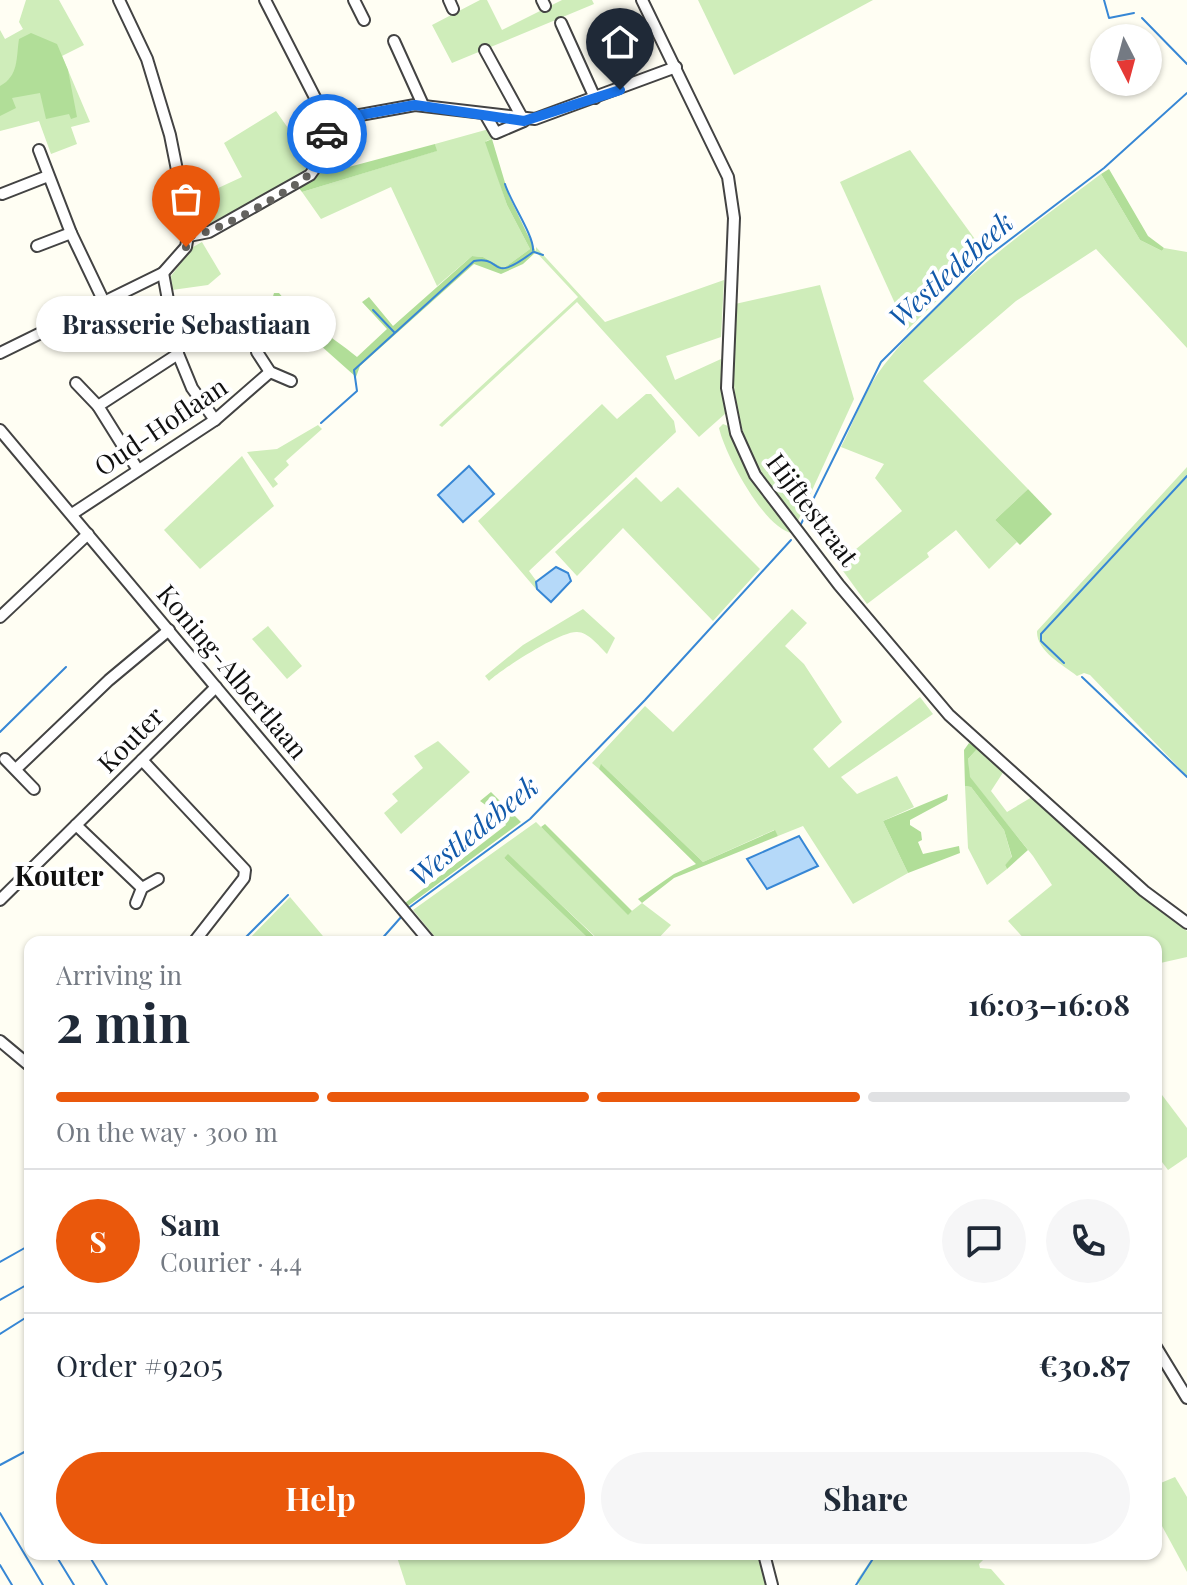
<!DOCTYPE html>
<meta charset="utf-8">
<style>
:root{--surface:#fff;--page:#f6f6f7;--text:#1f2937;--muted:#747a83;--line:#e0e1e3;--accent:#ea580c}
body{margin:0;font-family:"Playfair Display",serif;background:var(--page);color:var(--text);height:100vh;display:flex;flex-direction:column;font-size:30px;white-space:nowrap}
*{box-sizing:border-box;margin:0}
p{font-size:26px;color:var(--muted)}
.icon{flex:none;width:44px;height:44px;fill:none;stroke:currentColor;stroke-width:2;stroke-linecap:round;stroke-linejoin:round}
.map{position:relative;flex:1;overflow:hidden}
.drawer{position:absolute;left:24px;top:936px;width:1138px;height:624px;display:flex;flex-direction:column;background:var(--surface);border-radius:16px;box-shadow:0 2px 6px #0004}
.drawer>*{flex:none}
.needle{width:52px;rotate:174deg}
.fabs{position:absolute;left:1090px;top:24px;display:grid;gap:16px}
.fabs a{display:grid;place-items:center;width:72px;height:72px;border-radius:50%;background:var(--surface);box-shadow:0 2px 6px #0004;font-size:40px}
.pin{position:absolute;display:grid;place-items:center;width:68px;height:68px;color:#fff;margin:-82px -34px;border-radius:50% 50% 50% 0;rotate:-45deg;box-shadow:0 0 8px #0007}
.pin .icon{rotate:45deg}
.courier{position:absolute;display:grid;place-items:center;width:80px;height:80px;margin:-40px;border:6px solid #1a73e8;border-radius:50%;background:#fff;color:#222;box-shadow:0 2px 10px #0007}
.bubble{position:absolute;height:56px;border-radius:28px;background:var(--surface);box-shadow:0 2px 6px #0004;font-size:26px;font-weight:700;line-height:56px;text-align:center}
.head em{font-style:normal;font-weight:700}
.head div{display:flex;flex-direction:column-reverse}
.head{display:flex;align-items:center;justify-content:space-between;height:136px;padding:0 32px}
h1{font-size:52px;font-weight:700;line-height:60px}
.bar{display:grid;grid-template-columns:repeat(4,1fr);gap:12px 8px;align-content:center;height:96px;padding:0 32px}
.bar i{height:10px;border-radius:6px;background:var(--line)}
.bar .selected{background:var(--accent)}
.bar p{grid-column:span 4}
.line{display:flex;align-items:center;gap:20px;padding:0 32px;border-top:2px solid var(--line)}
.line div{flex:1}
.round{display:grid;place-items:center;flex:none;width:84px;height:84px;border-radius:42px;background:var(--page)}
.button{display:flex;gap:16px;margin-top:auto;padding:16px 32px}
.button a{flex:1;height:92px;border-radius:48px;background:var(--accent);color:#fff;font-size:32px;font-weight:700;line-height:92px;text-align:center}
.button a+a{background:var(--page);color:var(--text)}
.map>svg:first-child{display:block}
.green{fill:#cfedba}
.forest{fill:#b1de98}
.water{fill:#b5d9f9;stroke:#3787d5;stroke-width:2}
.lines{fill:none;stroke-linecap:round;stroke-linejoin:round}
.stream{stroke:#3787d5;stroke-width:2}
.minor-casing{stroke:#434343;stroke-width:14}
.minor{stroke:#fff;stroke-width:10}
.done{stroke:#64635f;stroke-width:8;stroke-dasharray:0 14.4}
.route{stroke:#1a73e8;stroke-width:10}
.labels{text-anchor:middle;stroke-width:8;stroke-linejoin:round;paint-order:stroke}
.street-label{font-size:26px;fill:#101010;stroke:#fff}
.water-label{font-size:28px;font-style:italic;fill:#1159aa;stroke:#fff}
.neighbourhood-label{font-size:28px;font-weight:bold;fill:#101010;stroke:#fff}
</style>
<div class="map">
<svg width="1187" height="1585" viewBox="0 0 1187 1585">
<rect width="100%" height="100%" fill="#fffef3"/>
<!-- green -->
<g class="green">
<polygon points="26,0 59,0 84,45 62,56 90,122 71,127 77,144 51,154 39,121 0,131 0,30 5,39 23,29 19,22"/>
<polygon points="480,0 487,0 502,30 562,0 592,0 594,4 452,63 432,25"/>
<polygon points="698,0 873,0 734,75"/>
<polygon points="276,111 314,165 205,229 198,230 190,201 242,177 224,143"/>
<polygon points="489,129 492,139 486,141 507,205 530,249 504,268 483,257 472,256 437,286 391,187 321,219 302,192 436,151 435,144"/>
<polygon points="910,150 985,253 907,330 840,182"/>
<path d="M 1101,174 L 1140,240 L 1162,251 L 1164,248 L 1187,252 L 1187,348 L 1096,249 L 1016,301 L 923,381 L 1028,489 L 995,520 L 1017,542 L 989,569 L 956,530 L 927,553 L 929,557 L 867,604 L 838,564 L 902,511 L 875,478 L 884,464 L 841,447 C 855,420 865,389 884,365 C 943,289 1025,231 1101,174 Z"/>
<polygon points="202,242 221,274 208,285 172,290 171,276 193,247"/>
<polygon points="536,247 605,322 724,280 721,337 666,356 675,380 721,359 726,413 699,437 577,302 442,427 439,425 578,297 536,252"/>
<path d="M 820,285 L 854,399 L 797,523 C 733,441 729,405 735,304 Z"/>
<polygon points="646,394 651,394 674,421 676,432 529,571 540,586 536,589 478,521 602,404 617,419"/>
<path d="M 723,424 L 728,426 L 749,476 L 792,533 C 765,529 725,455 719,428 Z"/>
<polygon points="318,425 322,429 286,461 289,465 274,479 278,484 273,488 247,452 277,449"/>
<polygon points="242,456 274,506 200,569 164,530"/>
<path d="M 1187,467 L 1187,776 L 1090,675 L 1084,673 L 1077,676 C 1063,665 1036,651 1037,631 Z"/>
<polygon points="636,477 661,502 678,487 760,569 713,621 623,528 577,576 555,552"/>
<path d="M 583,609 L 615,638 L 607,654 C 599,646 588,632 577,632 C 560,631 502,669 489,681 L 485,676 L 523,645 Z"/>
<polygon points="792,609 807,623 785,646 804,664 842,722 813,749 829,768 920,697 933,714 841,777 857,794 897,776 914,807 883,821 908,873 853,904 803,826 778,836 774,830 703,862 602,765 599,769 592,763 645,706 673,732"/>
<polygon points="268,626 302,666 287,679 252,639"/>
<polygon points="438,741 470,772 401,834 384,813 398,801 392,794 423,768 414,756"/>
<polygon points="978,748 1004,771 991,791 1007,812 1032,797 1155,907 1187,931 1187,957 1156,964 1156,942 1027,942 1008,921 1052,885 1033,856 969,777 968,759"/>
<polygon points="965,786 971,787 1004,830 1012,858 1005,865 1007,869 987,885 968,848"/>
<polygon points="536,822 628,914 642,903 671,925 655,942 601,942 508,855 504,858 592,942 439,942 413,910"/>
<polygon points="290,897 328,942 246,942"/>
<polygon points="1156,1087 1187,1128 1187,1157 1168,1170 1156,1154"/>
<polygon points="1175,1477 1187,1497 1187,1572 1156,1515 1156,1485"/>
<polygon points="396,1554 759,1554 768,1585 406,1585"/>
<polygon points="875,1554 989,1554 979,1564 980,1568 991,1569 1005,1585 859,1585 857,1580"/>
</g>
<!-- forest -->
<g class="forest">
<path d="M 31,33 L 57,44 L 68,70 L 77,117 L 71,119 L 69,114 L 46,119 L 40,93 L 12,98 L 16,108 L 0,116 L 0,86 C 19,76 16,58 19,39 Z"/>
<path d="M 492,139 L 509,196 L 536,252 L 523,264 L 501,274 L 474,264 L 360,366 L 356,377 L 320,345 L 324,339 L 271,303 L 274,293 L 279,293 C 300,319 331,335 357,357 L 387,329 L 362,302 L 369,297 L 393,326 L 472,256 L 483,257 L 504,268 L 530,249 L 507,205 L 485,142 Z"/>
<polygon points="435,144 437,151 302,192 298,187 321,172 338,146 345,168"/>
<polygon points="1109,169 1148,236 1164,248 1162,251 1140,240 1101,174"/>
<polygon points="1028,489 1052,514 1020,545 995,520"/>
<polygon points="969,743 978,748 968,759 970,777 1028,850 1007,869 1005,865 1012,857 1004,830 971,787 965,786 964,750"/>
<polygon points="601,764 703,862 775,830 778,836 674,878 642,903 638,899 674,874 696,864 599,769"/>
<polygon points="491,792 521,822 408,906 405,903 506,825 501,816 480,801"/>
<polygon points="948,794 947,800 910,820 910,825 921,832 922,840 918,842 923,854 959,846 960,853 908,873 883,821"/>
<polygon points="545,824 632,911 628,915 541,827"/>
<polygon points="508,854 600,942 601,942 592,942 504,858"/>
</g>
<!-- water -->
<g class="water">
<polygon points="469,466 494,494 463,522 438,495"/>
<polygon points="556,567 568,573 571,581 551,602 537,589 536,582"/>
<polygon points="799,836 818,866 767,889 747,859"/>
</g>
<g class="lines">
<!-- stream -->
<g class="stream">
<polyline points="1104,0 1109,18 1134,13"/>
<polyline points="1142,18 1187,64"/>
<path d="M 505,184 C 510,201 534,236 533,250"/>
<polyline points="534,252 543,255"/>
<polyline points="373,310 394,332"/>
<path d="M 321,423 L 357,391 L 354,370 L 474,261 C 504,255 488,286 533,252"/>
<polyline points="801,524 881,362 987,257 1104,168 1187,93"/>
<polyline points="1064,663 1041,641 1041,634 1187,476"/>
<polyline points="1082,677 1187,777"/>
<polyline points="0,732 66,667"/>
<polyline points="410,907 530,819 645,700 791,540"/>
<polyline points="241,942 288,895"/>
<polyline points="379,942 402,916"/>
<polyline points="0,1262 30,1245"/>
<polyline points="0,1300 30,1283"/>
<polyline points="0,1334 30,1315"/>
<polyline points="0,1465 30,1449"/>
<polyline points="26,1505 30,1512"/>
<polyline points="0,1513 43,1585"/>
<polyline points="55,1554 74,1585"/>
<polyline points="88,1554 107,1585"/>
<polyline points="0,1565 12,1585"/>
<polyline points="856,1585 876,1554"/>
</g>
<!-- minor casing -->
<g class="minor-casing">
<g id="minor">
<polyline points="354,0 364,20"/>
<polyline points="449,0 453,9"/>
<polyline points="542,0 545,6"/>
<polyline points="642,0 728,177 734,218 727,388 736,433 755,475 839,585 949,715 1144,891 1187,923"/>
<polyline points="561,23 595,98"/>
<polyline points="394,41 423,105"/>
<polyline points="485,114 496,133 524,121 485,50"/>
<polyline points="327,121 415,105 535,119 676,67"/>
<polyline points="39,150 71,233 104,302"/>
<polyline points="2,194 48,176"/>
<polyline points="189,236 209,232 310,175 325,154 327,121 265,0"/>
<polyline points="37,246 71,233"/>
<polyline points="163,273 178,354 192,388 215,420"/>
<polyline points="257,352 270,372 291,381"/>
<polyline points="0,353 163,273 186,247 189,230 170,135 147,59 119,0"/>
<polyline points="76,383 98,406"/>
<polyline points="0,430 430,942"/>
<polyline points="138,470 98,406 178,354"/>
<polyline points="72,514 215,420 270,372"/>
<polyline points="0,617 88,534"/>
<polyline points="5,759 34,789"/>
<polyline points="142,760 245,870 244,878 194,942"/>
<polyline points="16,769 109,680 169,630"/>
<polyline points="76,825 142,888"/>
<polyline points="0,900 216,687"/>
<polyline points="136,903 142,888 158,879"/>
<polyline points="0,1041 30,1066"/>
<polyline points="1156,1347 1187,1398"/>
<polyline points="764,1554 772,1585"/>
</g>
</g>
<!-- minor -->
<use href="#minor" class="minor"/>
</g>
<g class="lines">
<!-- done -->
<path class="done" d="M 186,247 L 189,236 C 212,236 307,183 320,164 C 327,155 327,144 327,134"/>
<!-- route -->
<polyline class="route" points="327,134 327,121 415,105 524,121 620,90"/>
</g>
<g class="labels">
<!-- street labels -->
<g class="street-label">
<text transform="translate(161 427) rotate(-34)" y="9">Oud-Hoflaan</text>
<text transform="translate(812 510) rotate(53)" y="9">Hijftestraat</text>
<text transform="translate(232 672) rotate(50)" y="9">Koning-Albertlaan</text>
<text transform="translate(131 740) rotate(-45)" y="9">Kouter</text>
</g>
<!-- water labels -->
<g class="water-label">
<text transform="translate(951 270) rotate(-42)" y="10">Westledebeek</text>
<text transform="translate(474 831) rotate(-39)" y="10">Westledebeek</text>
</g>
<!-- neighbourhood labels -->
<g class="neighbourhood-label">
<text x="59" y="886">Kouter</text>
</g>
</g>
</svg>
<div class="fabs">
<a><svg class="needle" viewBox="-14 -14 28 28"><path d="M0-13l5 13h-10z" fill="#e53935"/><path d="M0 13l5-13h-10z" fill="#747a83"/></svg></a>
</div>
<div class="pin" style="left:186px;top:247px;background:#ea580c"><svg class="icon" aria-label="bag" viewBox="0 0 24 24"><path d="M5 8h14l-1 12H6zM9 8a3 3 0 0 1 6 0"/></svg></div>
<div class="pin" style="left:620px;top:90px;background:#1f2937"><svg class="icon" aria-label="home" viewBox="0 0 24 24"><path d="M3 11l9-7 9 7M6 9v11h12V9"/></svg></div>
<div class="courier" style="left:327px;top:134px"><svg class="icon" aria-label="car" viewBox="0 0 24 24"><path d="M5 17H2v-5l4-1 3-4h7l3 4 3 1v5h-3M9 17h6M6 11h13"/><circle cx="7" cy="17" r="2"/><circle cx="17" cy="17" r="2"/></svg></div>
<div class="bubble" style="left:36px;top:296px;width:300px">Brasserie Sebastiaan</div>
<section class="drawer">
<div class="head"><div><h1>2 min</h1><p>Arriving in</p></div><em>16:03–16:08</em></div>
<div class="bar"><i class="selected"></i><i class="selected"></i><i class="selected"></i><i></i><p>On the way · 300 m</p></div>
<div class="line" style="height:144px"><b class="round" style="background:var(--accent);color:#fff">S</b><div><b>Sam</b><p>Courier · 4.4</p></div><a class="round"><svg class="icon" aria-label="chat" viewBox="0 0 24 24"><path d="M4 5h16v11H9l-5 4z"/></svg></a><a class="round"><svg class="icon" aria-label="phone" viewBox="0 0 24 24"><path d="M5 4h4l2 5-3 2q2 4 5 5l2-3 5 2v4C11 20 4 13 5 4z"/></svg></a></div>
<div class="line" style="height:104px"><div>Order #9205</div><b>€30.87</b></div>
<div class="button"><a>Help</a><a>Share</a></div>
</section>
</div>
